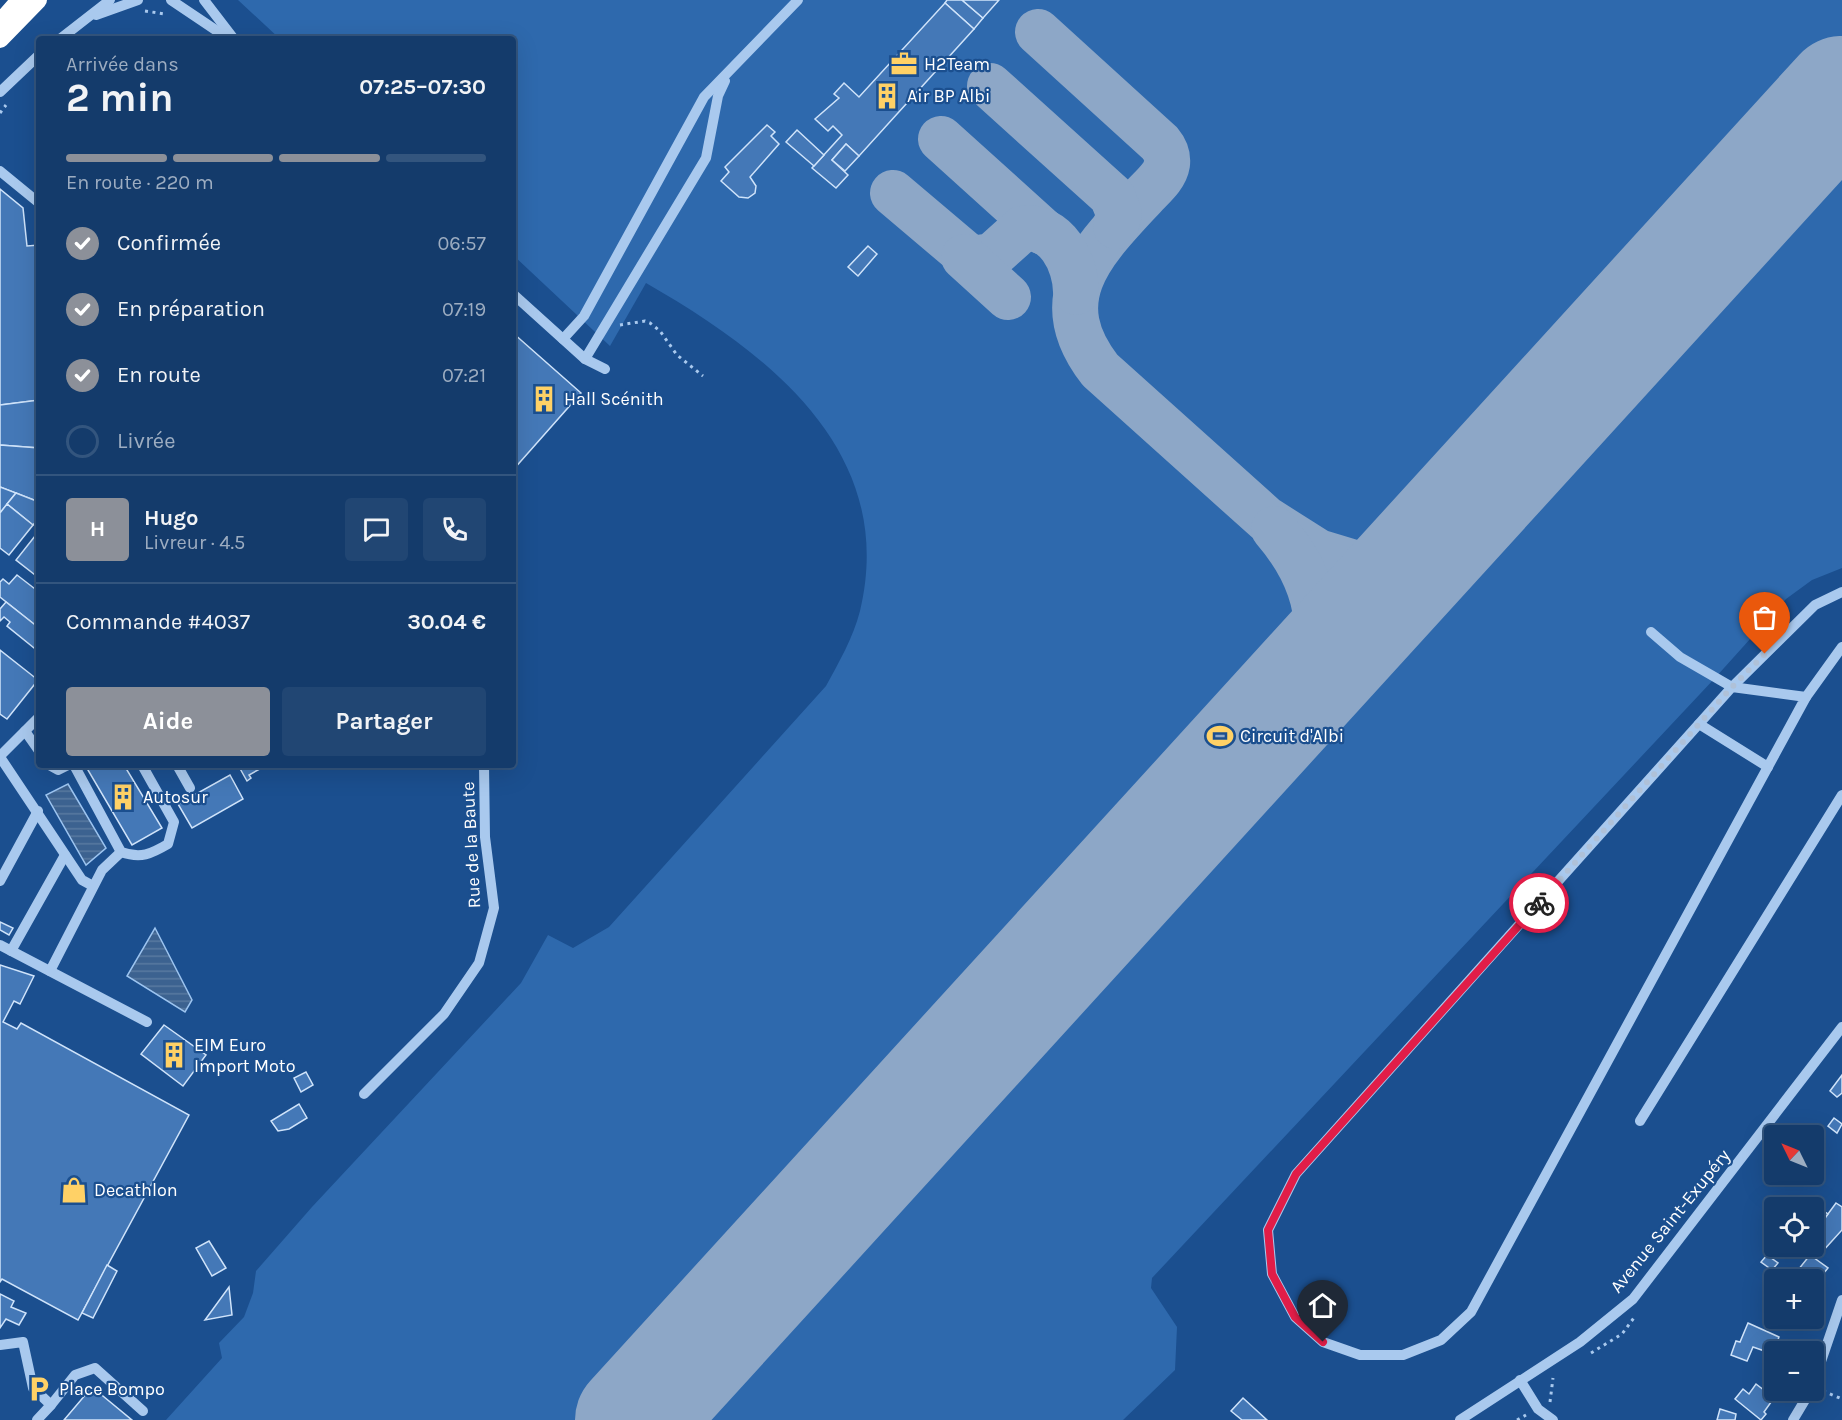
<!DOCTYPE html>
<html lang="fr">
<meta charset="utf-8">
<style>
:root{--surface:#143b6b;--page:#214673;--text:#f1f3f6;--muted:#9dadc1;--line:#33557e;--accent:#8c9099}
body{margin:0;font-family:Karla,sans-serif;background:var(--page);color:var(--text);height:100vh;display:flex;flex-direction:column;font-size:22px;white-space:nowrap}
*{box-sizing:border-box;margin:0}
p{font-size:20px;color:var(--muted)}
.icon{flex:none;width:33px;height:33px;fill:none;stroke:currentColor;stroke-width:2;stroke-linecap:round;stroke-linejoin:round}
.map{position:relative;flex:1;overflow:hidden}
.details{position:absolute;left:36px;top:36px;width:480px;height:732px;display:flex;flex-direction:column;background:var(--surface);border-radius:6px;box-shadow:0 6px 24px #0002,0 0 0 2px var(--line)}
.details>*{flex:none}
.needle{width:39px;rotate:313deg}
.buttons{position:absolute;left:1764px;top:1125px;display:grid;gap:12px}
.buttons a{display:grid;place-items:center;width:60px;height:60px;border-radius:6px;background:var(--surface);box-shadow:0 6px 24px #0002,0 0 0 2px var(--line);font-size:30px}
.pin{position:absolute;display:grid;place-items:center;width:51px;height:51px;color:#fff;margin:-62px -26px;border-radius:50% 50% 50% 0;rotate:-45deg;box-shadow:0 0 6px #0007}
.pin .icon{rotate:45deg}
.courier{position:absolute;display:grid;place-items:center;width:60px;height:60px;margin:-30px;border:4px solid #e11d48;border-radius:50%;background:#fff;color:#222;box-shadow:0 2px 8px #0007}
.headline em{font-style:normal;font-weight:700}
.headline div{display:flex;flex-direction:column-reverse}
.headline{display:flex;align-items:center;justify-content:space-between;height:102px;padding:0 30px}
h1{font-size:39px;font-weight:700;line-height:45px}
.bar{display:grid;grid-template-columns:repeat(4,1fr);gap:9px 6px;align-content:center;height:72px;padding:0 30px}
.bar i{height:8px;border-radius:4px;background:var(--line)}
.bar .current{background:var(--accent)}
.bar p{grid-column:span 4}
.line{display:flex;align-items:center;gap:15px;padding:0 30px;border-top:2px solid var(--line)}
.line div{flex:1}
.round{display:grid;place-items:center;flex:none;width:63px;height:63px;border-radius:6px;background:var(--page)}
ol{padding:0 30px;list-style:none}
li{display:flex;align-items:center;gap:18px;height:66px}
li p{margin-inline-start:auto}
li .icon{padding:6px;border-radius:50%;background:var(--accent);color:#fff;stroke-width:4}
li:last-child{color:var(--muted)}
li i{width:33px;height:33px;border:3px solid var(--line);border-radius:50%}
.primary-button{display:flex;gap:12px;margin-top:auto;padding:12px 30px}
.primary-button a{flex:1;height:69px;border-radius:6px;background:var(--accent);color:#fff;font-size:24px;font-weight:700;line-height:69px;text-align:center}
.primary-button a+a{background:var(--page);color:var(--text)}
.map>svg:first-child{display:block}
.green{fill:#2e69ad}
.water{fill:url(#water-rules);stroke:#9cc4f0;stroke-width:1.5}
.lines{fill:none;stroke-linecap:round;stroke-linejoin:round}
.taxiway{stroke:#8da7c7;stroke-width:46}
.runway{stroke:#8da7c7;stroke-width:116}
.building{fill:#4478b7;stroke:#cfe3fa;stroke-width:1.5}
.path{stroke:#a9c9ee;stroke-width:3;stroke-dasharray:3 4.5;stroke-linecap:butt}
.minor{stroke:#a9c9ee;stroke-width:10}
.highway{stroke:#fff;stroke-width:18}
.done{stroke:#afc1d8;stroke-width:6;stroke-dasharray:0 10.8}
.route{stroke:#e11d48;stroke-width:8}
.labels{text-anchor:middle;stroke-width:4.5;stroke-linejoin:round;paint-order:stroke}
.poi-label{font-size:18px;fill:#fff;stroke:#1b4f8f;text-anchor:start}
.street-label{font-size:18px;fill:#fff;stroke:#1b4f8f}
</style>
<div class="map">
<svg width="1842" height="1420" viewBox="0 0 1842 1420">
<defs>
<pattern id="water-rules" width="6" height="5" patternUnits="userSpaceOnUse" patternTransform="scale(1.5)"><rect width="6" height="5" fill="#3c6290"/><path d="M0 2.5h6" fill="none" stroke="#597aa1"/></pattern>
</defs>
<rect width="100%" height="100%" fill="#1b4f8f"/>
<!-- green -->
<path class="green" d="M 238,0 L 1842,0 L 1842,568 L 1812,580 L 1786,599 L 1715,678 L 1152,1278 L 1151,1288 L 1177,1327 L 1175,1370 L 1123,1420 L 166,1420 L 222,1358 L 219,1343 L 244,1317 L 253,1293 L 256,1271 L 312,1207 L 521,983 L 548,935 L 573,948 L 609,927 L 826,686 C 839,662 853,638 860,611 C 898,451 768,353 646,283 L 610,346 L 513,255 L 513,39 L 280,39 Z"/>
<!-- water -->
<g class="water">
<polygon points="68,784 106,848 86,865 46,795"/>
<polygon points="155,928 192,1000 185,1012 127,976"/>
</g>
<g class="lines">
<!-- taxiway -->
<g class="taxiway">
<path d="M 1038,32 L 1160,143 C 1165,149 1168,156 1167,164 C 1165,177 1152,187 1143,197 C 1093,251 1044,298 1100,370 L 1266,519 L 1318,552 L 1361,565 L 1395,561 L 1415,550 L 1453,520"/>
<polyline points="990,86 1112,196 1119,213 1116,226"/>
<polyline points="941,139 1044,232"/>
<path d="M 893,193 L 971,259 L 992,256 L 1022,229 C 1056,223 1076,263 1076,292"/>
<polyline points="964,257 1008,297"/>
<path d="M 1274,529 C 1299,558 1318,594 1317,634 C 1317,653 1305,673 1298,690"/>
</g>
<!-- runway -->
<polyline class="runway" points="633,1420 1842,94"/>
</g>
<!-- building -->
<g class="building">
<polygon points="947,0 962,0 983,18 974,29 945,3"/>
<polygon points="962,0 999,0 983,18"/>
<polygon points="945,3 974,29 859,156 846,144 832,160 848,175 836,188 812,168 842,135 833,126 828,131 815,119 839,98 834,94 844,83 859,97"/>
<polygon points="767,125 775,132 771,136 779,144 750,177 756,186 755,193 748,198 739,197 721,181 729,172 725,167"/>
<polygon points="797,130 824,155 814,166 786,142"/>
<polygon points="846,144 859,156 845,171 832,160"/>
<polygon points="0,189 23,208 27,246 39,245 39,400 0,405"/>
<polygon points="868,246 877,254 858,276 848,267"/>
<polygon points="513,333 581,393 513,470"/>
<polygon points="39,400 39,448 0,445 0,405"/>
<polygon points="0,445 39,448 39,502 0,487"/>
<polygon points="0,487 16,493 0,513"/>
<polygon points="16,493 39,502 39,518 33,525 7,504"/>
<polygon points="7,504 33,525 9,555 0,548 0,513"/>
<polygon points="39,531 39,578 16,560"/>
<polygon points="17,575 39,592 39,628 0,597 0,582 3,579 9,584"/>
<polygon points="6,602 39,628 39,652 7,626 10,622 4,617 0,621 0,609"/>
<polygon points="0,650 38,680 7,719 0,714"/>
<polygon points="85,765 124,765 162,828 132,845"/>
<polygon points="238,765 276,765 270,769 267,765 249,775 251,778 247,781"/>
<polygon points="230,775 243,799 192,828 178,804"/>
<polygon points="0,922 13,928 9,935 0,930"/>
<polygon points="0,965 34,976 20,1004 14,1001 3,1022 17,1029 21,1023 189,1115 78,1320 2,1279 0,1282"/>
<polygon points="164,1025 206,1055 183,1086 141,1054"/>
<polygon points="306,1072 313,1085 301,1092 294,1078"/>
<polygon points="1842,1075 1842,1093 1837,1097 1830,1091"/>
<polygon points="299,1104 307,1118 289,1129 278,1131 271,1121"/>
<polygon points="1834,1118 1842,1124 1837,1133 1828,1126"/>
<polygon points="1836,1203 1842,1207 1842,1230 1822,1252 1814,1246 1814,1233"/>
<polygon points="1822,1210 1828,1214 1818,1227 1814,1220"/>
<polygon points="209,1241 226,1268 212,1276 196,1248"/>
<polygon points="1767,1255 1778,1263 1772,1270 1761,1262"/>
<polygon points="1810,1255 1828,1268 1814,1285 1814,1280 1800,1280 1794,1275"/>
<polygon points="107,1265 117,1271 93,1318 82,1313"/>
<polygon points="229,1287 232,1315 205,1320"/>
<polygon points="0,1294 14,1301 11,1307 26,1313 19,1325 6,1319 0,1328"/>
<polygon points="1748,1323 1779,1337 1773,1354 1753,1347 1747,1361 1731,1355 1736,1341 1740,1342"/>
<polygon points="1756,1384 1774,1398 1764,1412 1766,1414 1761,1420 1735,1399 1743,1389 1749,1394"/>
<polygon points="92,1387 132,1420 64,1420"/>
<polygon points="1243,1398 1267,1420 1242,1420 1231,1411"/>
<polygon points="1720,1409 1736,1414 1735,1420 1717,1420"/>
</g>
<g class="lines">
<!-- path -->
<g class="path">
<polyline points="145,11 165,14"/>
<polyline points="0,113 6,105"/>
<polyline points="620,325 645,321 650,323 660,331 677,355 703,376"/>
<polyline points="1591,1353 1622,1334 1636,1315"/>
<polyline points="1823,1391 1842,1399"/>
<polyline points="1550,1402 1553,1378"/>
<polyline points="1517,1420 1526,1415"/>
</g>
<!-- minor -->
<g class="minor">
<polyline points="171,0 229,39"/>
<polyline points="204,0 234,39"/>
<polyline points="96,15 138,0"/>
<polyline points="60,39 110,0"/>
<polyline points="0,92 39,55"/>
<polyline points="0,171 39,203"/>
<polyline points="513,294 585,359 605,369"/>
<polyline points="563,339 584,316 704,97 798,0"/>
<polyline points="585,359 706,158 718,96 725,81"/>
<polyline points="1651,632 1680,657 1732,687 1296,1174 1268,1230 1272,1274 1295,1317 1323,1342 1360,1355 1403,1355 1441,1340 1471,1312 1806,697 1732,687"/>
<polyline points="1732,687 1815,605 1842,592"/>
<polyline points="1806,697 1842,647"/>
<polyline points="1699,724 1768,767"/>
<polyline points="25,731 39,751"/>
<polyline points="0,756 39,717"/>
<polyline points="0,757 82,880 93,886"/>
<polyline points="49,765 58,770 68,765"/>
<path d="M 74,765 L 121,852 C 141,859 151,854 168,844 L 174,822 L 142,765"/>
<polyline points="177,765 190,788"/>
<polyline points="0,881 38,811"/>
<polyline points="0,945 147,1022"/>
<polyline points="11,951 65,855"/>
<polyline points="50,971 102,870 121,852"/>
<polyline points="364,1094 444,1014 479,963 494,908 485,837 484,765"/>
<polyline points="1640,1121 1842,795"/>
<polyline points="0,1345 23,1342 33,1388 51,1405 37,1420"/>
<polyline points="1520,1380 1538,1409 1553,1420"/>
<polyline points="1814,1382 1842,1300"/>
<polyline points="51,1405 75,1375 95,1368 143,1411"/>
<polyline points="1460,1420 1580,1342 1633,1299 1842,1027"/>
<polyline points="1793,1420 1811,1390"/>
</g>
<!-- highway -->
<g class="highway">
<polyline points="0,23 20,0"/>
<polyline points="0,39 38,0"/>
</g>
</g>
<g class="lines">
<!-- done -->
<polyline class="done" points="1539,903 1732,687 1765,654"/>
<!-- route -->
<polyline class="route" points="1323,1342 1295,1317 1272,1274 1268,1230 1296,1174 1539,903"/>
</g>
<!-- icons -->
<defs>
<g id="office-bare" transform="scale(2.07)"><path d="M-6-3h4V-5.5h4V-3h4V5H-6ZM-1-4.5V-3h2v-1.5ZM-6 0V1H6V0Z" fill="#ffd166" stroke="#1b4f8f" stroke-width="2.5" paint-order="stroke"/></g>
<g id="building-bare" transform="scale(2.07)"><path d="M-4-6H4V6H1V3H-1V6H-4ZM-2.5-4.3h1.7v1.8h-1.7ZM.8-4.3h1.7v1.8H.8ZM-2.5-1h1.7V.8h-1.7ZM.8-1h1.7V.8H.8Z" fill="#ffd166" stroke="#1b4f8f" stroke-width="2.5" paint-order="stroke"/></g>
<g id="stadium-bare" transform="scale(2.07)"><path d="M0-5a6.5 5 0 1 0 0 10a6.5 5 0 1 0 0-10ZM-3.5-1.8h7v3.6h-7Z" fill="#ffd166" stroke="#1b4f8f" stroke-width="2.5" paint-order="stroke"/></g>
<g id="shop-bare" transform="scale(2.07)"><path d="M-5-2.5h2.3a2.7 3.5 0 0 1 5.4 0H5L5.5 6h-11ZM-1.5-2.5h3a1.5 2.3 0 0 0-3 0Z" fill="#ffd166" stroke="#1b4f8f" stroke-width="2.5" paint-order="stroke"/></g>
<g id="parking-bare" transform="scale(2.07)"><path d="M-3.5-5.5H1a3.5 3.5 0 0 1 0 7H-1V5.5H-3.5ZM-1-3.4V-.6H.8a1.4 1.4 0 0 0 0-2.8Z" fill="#ffd166" stroke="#1b4f8f" stroke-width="2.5" paint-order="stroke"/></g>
</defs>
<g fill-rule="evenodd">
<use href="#office-bare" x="904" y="64"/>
<use href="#building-bare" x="887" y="96"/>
<use href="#building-bare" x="544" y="399"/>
<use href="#stadium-bare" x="1220" y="736"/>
<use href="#building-bare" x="123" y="797"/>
<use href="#building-bare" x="174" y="1055"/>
<use href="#shop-bare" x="74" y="1190"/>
<use href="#parking-bare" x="39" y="1389"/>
</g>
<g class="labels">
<!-- poi labels -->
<g class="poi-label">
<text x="924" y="70">H2Team</text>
<text x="907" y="102">Air BP Albi</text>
<text x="564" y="405">Hall Scénith</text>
<text x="1240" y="742">Circuit d'Albi</text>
<text x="143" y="803">Autosur</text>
<text x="194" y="1051">EIM Euro<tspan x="194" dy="21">Import Moto</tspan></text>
<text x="94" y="1196">Decathlon</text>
<text x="59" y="1395">Place Bompo</text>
</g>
<!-- street labels -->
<g class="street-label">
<text transform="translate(471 845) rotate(-93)" y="6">Rue de la Baute</text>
<text transform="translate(1670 1221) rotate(-51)" y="6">Avenue Saint-Exupéry</text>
</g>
</g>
</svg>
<div class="buttons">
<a><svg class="needle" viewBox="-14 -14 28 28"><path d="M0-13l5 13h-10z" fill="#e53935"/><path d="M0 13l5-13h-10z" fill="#9dadc1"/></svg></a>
<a><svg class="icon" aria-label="locate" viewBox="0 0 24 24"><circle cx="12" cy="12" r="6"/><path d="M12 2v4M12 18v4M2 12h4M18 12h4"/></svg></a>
<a>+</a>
<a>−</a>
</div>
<div class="pin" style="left:1765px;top:654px;background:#ea580c"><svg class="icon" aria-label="bag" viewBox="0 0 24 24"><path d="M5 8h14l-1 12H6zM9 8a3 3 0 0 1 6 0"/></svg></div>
<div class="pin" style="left:1323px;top:1342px;background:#1f2937"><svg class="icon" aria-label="home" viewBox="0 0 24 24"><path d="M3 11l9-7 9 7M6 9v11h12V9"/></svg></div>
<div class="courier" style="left:1539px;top:903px"><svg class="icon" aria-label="bike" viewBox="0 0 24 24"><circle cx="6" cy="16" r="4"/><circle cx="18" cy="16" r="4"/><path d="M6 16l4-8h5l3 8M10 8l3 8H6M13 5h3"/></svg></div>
<section class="details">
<div class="headline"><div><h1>2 min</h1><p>Arrivée dans</p></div><em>07:25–07:30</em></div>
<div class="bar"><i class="current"></i><i class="current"></i><i class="current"></i><i></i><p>En route · 220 m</p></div>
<ol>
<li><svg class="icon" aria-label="check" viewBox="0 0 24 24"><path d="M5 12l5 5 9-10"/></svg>Confirmée<p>06:57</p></li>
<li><svg class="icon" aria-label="check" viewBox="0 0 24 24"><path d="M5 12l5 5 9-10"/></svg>En préparation<p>07:19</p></li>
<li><svg class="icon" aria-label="check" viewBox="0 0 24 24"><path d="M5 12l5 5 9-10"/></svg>En route<p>07:21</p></li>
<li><i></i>Livrée</li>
</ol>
<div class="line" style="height:108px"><b class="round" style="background:var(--accent);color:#fff">H</b><div><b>Hugo</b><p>Livreur · 4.5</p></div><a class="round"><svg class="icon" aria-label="chat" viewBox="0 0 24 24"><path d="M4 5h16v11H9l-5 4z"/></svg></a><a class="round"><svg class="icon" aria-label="phone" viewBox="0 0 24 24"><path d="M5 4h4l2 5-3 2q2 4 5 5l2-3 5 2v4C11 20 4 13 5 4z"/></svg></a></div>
<div class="line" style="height:78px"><div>Commande #4037</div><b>30.04 €</b></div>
<div class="primary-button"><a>Aide</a><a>Partager</a></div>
</section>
</div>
